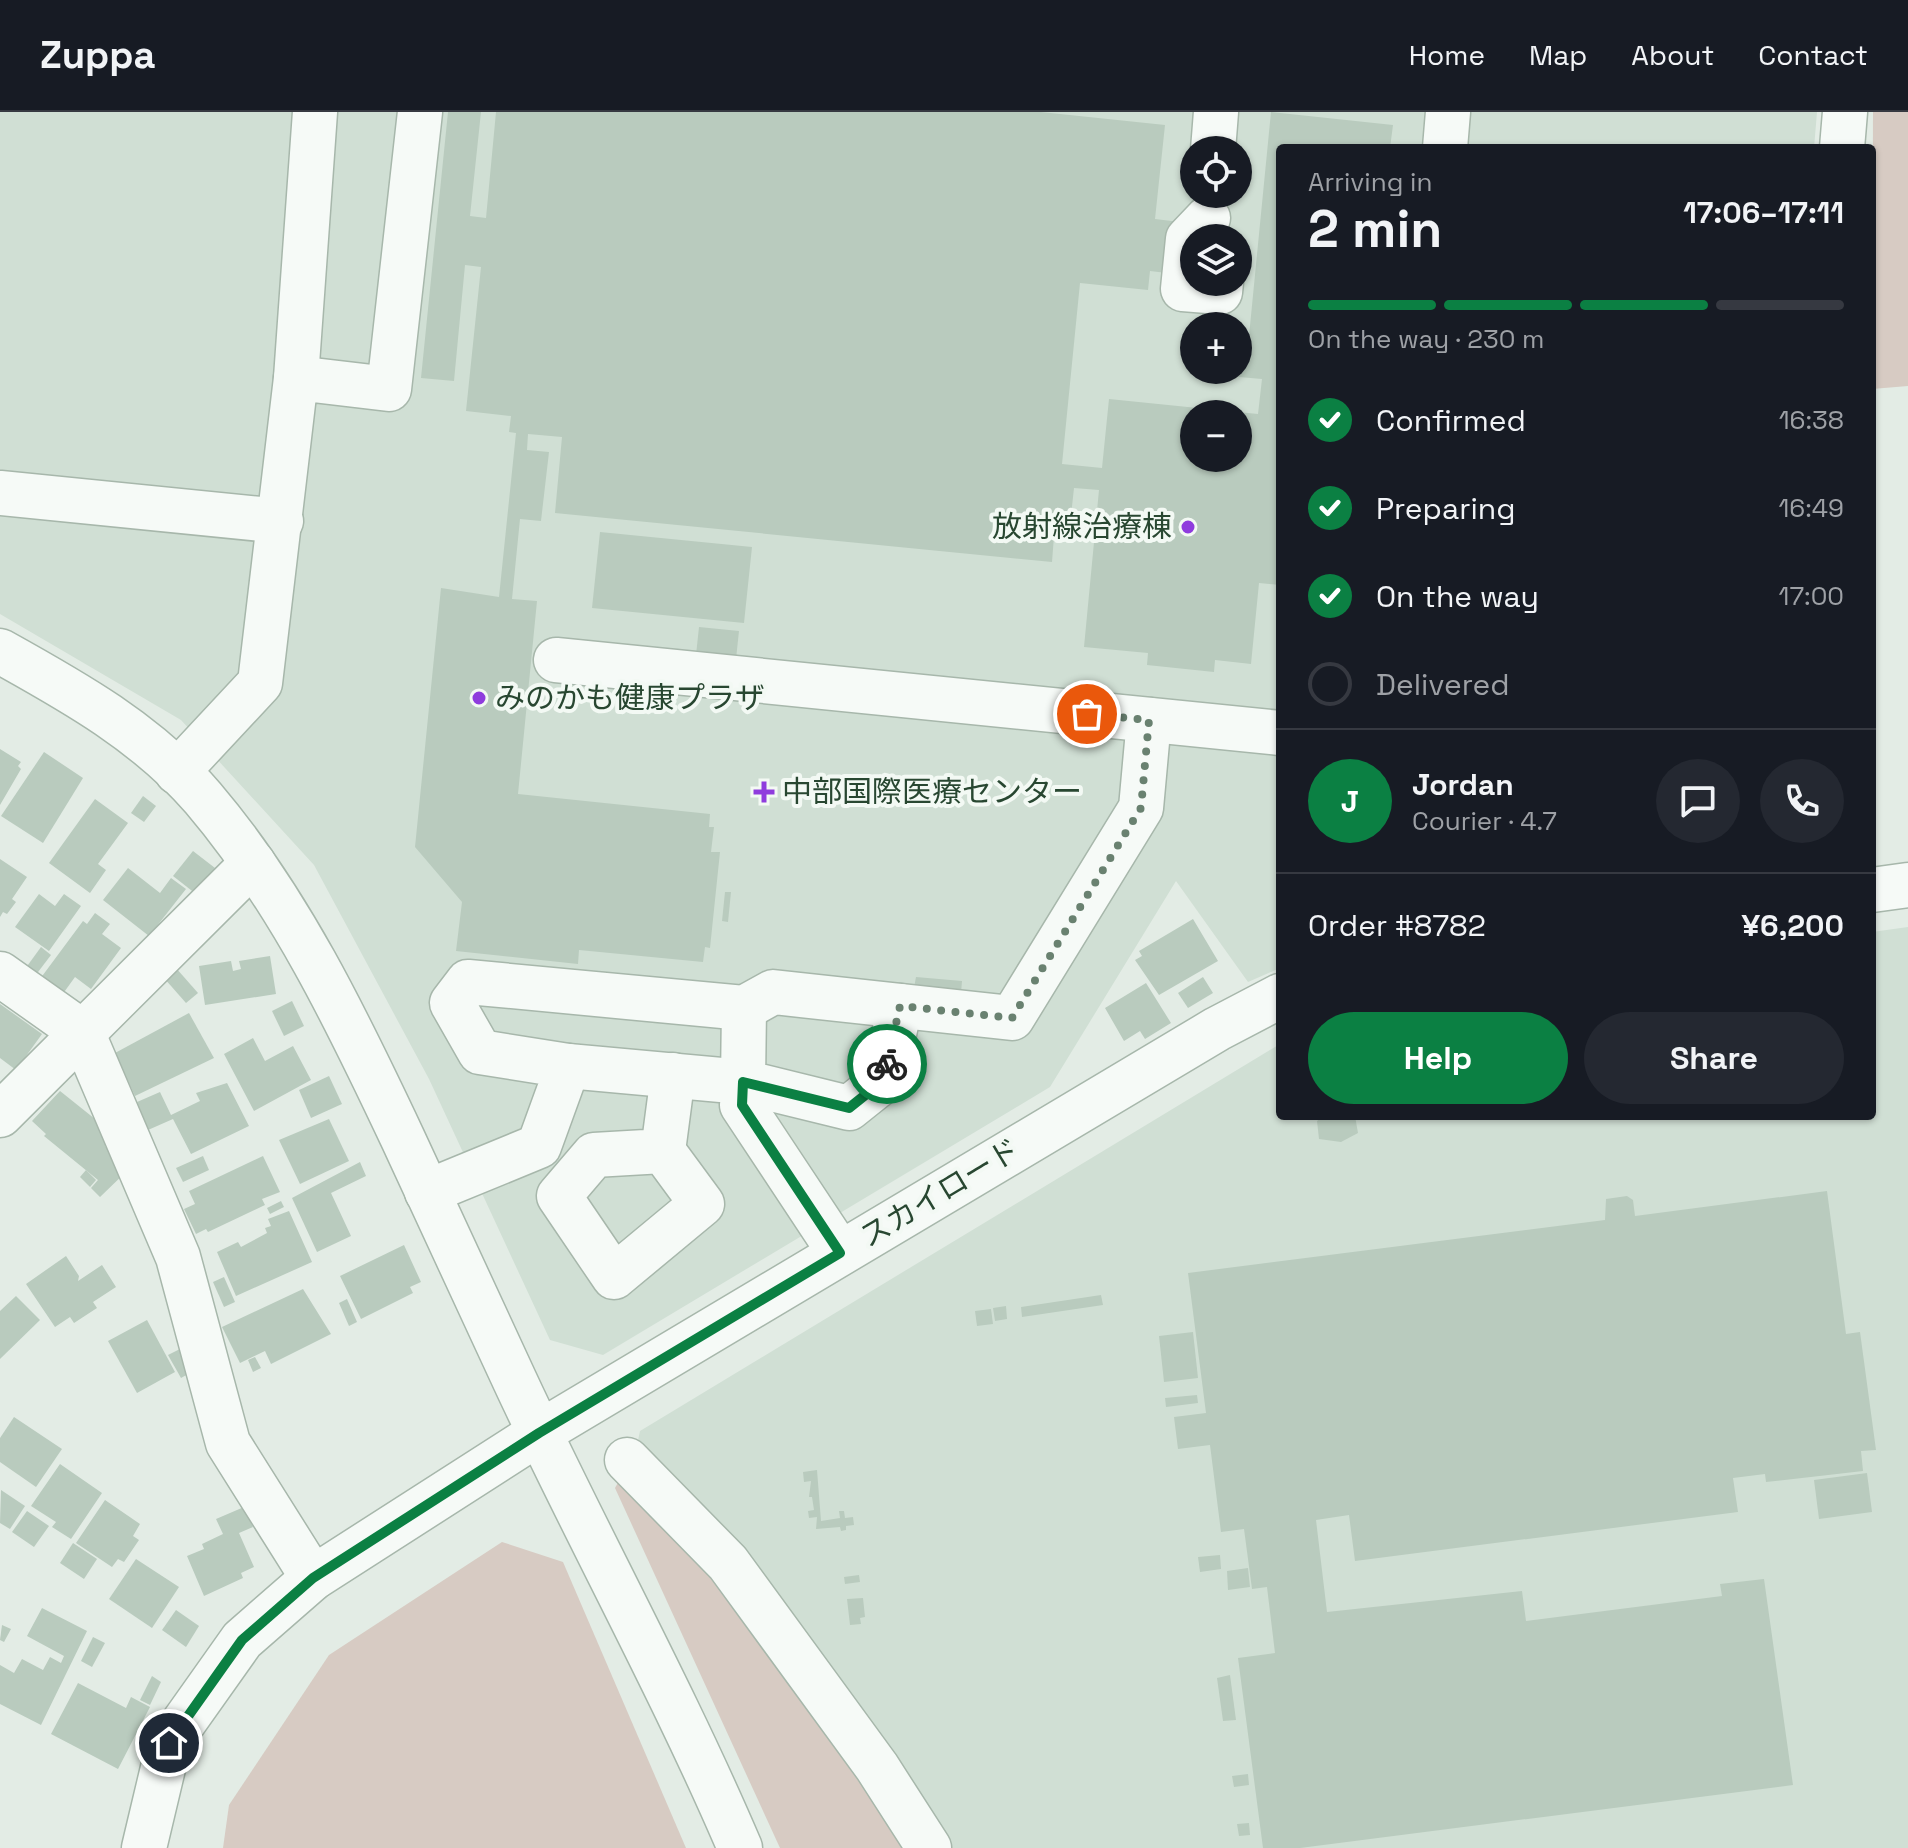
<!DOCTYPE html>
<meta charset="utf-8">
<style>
:root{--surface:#171b24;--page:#242831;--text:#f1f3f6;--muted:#9ea1a6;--line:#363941;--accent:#0b8043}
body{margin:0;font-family:"Space Grotesk","Noto Sans JP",sans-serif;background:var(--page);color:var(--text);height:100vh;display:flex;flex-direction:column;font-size:30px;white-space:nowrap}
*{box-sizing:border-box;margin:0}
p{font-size:26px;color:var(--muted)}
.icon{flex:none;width:44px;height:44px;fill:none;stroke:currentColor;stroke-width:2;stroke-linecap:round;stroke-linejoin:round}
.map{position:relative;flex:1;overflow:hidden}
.details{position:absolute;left:1276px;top:32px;width:600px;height:976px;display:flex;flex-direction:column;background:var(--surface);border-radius:8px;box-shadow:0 2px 6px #0004}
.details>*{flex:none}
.controls{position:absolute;left:1180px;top:24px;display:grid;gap:16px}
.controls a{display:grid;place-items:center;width:72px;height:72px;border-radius:50%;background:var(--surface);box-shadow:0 2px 6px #0004;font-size:40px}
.pin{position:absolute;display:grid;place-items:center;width:68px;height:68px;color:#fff;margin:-34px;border:4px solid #fff;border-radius:50%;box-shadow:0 2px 8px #0007}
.courier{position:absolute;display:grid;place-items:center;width:80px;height:80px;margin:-40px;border:6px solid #0b8043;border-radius:50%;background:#fff;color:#222;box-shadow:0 2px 10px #0007}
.overview em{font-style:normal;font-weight:700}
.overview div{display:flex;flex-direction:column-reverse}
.overview{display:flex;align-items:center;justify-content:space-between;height:136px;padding:0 32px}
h1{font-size:52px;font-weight:700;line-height:60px}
.bar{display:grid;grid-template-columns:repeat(4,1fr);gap:12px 8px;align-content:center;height:96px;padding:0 32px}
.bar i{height:10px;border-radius:6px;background:var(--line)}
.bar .current{background:var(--accent)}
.bar p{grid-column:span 4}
.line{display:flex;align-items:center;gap:20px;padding:0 32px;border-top:2px solid var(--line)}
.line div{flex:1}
.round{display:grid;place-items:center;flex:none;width:84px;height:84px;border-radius:42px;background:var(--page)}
ol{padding:0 32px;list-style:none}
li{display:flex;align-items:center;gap:24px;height:88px}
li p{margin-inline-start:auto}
li .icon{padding:8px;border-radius:50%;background:var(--accent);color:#fff;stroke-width:4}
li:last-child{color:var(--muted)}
li i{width:44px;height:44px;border:4px solid var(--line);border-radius:50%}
.action{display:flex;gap:16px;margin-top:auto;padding:16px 32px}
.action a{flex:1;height:92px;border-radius:48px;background:var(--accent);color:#fff;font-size:32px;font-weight:700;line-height:92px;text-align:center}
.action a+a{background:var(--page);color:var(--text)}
header{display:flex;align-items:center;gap:48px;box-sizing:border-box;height:112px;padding:0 40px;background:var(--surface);border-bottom:2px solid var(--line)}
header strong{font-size:38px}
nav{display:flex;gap:44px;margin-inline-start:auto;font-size:28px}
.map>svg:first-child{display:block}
.built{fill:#d0dfd4;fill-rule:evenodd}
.green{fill:#d7cbc3}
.building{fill:#b9cbbe}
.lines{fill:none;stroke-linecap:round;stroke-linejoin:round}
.minor-casing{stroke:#a7b7ab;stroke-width:47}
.minor{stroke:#f6faf7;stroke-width:44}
.done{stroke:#698170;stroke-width:8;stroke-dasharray:0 14.4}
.route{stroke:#0b8043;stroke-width:10}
.poi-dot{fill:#8f3cdd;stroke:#f3f9f4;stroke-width:3}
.labels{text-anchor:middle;stroke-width:8;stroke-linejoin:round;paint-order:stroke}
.poi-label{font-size:30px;fill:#284731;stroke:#f3f9f4;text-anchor:start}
.street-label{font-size:30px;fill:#284731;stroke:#f3f9f4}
</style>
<header>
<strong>Zuppa</strong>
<nav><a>Home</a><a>Map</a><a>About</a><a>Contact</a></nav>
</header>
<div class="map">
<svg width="1908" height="1736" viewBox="0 0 1908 1736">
<rect width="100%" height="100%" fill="#e3ece5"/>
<!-- built -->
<g class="built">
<path d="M 0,0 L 1817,0 L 1814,36 L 1280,36 L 1280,856 L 1248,870 L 1176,769 L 1050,975 L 603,1243 L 550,1228 L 429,967 L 314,753 L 181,608 L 0,502 ZM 1194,38 L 1238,38 L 1238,82 L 1194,82 ZM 1194,126 L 1238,126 L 1238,170 L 1194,170 ZM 1194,214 L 1238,214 L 1238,258 L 1194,258 ZM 1194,302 L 1238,302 L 1238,346 L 1194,346 Z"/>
<polygon points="1908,815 1908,1736 911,1736 636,1338 640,1319 1280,932 1280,1004 1872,1004 1872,820"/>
</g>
<!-- green -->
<g class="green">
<polygon points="1873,0 1908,0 1908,274 1872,277"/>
<polygon points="636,1338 911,1736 780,1736 615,1376"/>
<polygon points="502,1430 563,1450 686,1736 223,1736 229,1693 329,1543"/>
</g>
<!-- building -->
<g class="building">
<polygon points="448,0 481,0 470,104 486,106 496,0 1041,0 1165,13 1155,107 1180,110 1175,162 1150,159 1148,178 1080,171 1062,352 1102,356 1109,287 1237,300 1194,302 1194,346 1238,346 1238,300 1258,302 1262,267 1216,263 1217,258 1238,258 1238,223 1249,224 1271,0 1393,13 1390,36 1280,36 1280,269 1276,304 1280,304 1280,473 1259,471 1251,552 1215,548 1214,560 1147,553 1148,541 1084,535 1099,378 1074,376 1070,413 1055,411 1052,450 555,401 562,325 528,322 527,338 549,340 541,409 520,407 512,487 537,489 518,682 710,702 709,715 714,715 711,740 720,740 710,836 705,835 703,850 579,838 578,852 456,839 462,790 415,735 441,476 499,485 516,321 509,320 511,304 466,299 481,155 465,153 454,269 421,266"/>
<polygon points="600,420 752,435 744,511 592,496"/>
<polygon points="699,515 739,519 736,547 696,543"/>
<polygon points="0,637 21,650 18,654 21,657 0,693"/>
<polygon points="44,640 83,666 43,731 1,704"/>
<polygon points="143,684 156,694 144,710 131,701"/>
<polygon points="95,687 128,711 98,752 106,758 90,781 49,751"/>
<polygon points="193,739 215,756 196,782 173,764"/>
<polygon points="0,747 27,765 12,787 16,790 7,802 3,800 0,805"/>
<polygon points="128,756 160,781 171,766 186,777 149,824 103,788"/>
<polygon points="725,780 731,780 728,810 722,809"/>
<polygon points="39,782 55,794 64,782 81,794 49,839 15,815"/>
<polygon points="95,801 110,812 102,822 121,836 91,877 75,865 62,883 40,867 83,809 87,812"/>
<polygon points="1193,807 1218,849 1159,883 1135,848 1142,844 1139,839"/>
<polygon points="41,835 51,843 35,864 25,857"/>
<polygon points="270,844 276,882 205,893 199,854 231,849 233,859 241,857 239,849"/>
<polygon points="176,856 198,881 186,891 164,866"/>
<polygon points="916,865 962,869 961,881 914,876"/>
<polygon points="1203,865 1213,881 1188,896 1178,881"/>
<polygon points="1146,871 1171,911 1145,927 1140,919 1124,929 1105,896"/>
<polygon points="292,889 304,914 284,924 272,899"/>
<polygon points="0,892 42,922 16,958 0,946"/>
<polygon points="189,901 214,946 135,984 115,941"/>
<polygon points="253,926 265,949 293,934 311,968 254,999 224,942"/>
<polygon points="329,964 342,992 311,1006 299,978"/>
<polygon points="227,971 249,1014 191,1042 173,1007 148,1018 137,990 160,980 171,1003 200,989 196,981"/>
<polygon points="60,979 115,1023 105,1034 129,1057 100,1085 91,1076 98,1068 44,1024 46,1022 32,1009"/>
<polygon points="1324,1004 1355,1004 1358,1021 1341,1030 1319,1027 1317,1009"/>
<polygon points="329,1007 349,1049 300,1072 279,1028"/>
<polygon points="203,1044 209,1058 183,1070 176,1056"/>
<polygon points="263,1044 280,1080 262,1087 265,1093 208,1120 206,1117 196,1122 184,1097 195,1092 189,1079"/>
<polygon points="360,1050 366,1064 331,1081 351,1124 317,1140 292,1086"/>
<polygon points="86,1058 96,1068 90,1075 80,1065"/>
<polygon points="1827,1079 1846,1222 1860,1220 1876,1338 1861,1339 1863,1359 1766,1370 1765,1362 1733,1366 1738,1400 1355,1449 1349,1403 1316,1408 1327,1500 1522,1479 1526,1509 1722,1484 1720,1472 1764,1467 1793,1673 1300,1736 1263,1736 1238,1546 1275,1541 1267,1475 1252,1477 1244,1417 1221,1420 1210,1333 1178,1337 1174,1305 1206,1301 1188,1161 1605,1108 1606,1087 1627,1084 1633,1088 1635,1104"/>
<polygon points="281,1089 284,1095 270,1102 267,1096"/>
<polygon points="289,1099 312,1150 236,1184 217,1140 238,1130 241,1135 267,1121 265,1116 271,1114 268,1107"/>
<polygon points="404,1133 421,1170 410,1175 413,1181 361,1207 340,1164"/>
<polygon points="66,1144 79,1164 78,1169 102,1153 116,1175 93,1190 97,1196 74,1211 70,1205 55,1215 26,1172"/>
<polygon points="224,1165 235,1190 224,1195 213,1170"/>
<polygon points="303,1177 331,1222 271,1252 265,1239 240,1251 222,1215"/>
<polygon points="1101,1183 1103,1193 1022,1205 1021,1195"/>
<polygon points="16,1184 40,1208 0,1247 0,1199"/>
<polygon points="347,1187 357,1210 349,1214 339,1191"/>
<polygon points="1006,1194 1007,1207 995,1209 993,1196"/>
<polygon points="991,1197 993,1212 977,1214 975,1199"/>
<polygon points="147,1208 175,1260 137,1281 108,1229"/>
<polygon points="1193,1220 1198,1266 1164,1270 1159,1224"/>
<polygon points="188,1233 197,1257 181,1266 168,1243"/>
<polygon points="255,1245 261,1256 253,1260 248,1248"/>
<polygon points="1197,1283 1198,1291 1166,1295 1165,1286"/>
<polygon points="14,1305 62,1337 36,1375 0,1350 0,1326"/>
<polygon points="60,1352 102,1381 71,1427 52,1415 56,1410 31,1394"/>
<polygon points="817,1358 821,1409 840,1406 839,1399 844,1399 845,1406 853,1405 854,1413 846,1414 846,1418 841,1419 840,1415 816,1417 817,1405 809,1406 808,1399 814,1398 812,1385 809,1385 811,1369 804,1370 803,1360"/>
<polygon points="1867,1361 1872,1400 1819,1407 1814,1368"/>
<polygon points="1,1378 25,1394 10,1417 0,1411"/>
<polygon points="105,1388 140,1412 133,1424 139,1428 124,1450 118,1447 112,1455 76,1431"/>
<polygon points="244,1395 253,1415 239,1421 254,1455 241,1461 243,1466 204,1484 187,1444 204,1437 202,1432 223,1422 216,1407"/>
<polygon points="27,1399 49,1414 34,1435 12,1420"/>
<polygon points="73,1431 97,1447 84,1467 60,1451"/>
<polygon points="1220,1443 1221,1457 1200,1460 1198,1445"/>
<polygon points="136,1447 179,1475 152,1516 109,1487"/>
<polygon points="1248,1456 1250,1475 1228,1478 1227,1459"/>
<polygon points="859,1463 860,1470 845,1472 844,1465"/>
<polygon points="863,1486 865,1505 860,1506 861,1512 850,1513 847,1487"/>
<polygon points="42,1496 87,1519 41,1613 0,1592 0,1553 14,1561 22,1547 43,1558 50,1545 61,1551 64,1544 27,1524"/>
<polygon points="176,1498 199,1514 186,1535 162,1518"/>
<polygon points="2,1513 11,1517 4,1530 0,1528"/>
<polygon points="93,1525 105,1531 92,1555 81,1549"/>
<polygon points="1230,1563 1236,1608 1223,1609 1217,1566"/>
<polygon points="152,1564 161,1570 150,1593 140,1588"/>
<polygon points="78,1571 126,1596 131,1585 150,1595 118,1657 51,1622"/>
<polygon points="1248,1662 1249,1673 1234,1675 1232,1664"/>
<polygon points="1249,1711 1250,1723 1239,1724 1237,1712"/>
</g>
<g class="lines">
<!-- minor casing -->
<g class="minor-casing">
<g id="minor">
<polyline points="1445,36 1448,0"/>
<polyline points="1842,36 1845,0"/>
<polyline points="1213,38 1216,0"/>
<polyline points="1208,106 1188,127 1183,177 1220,180 1221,170"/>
<polyline points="296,266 315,0"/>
<polyline points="0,381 281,409"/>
<path d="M 0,539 C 74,580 147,621 203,686 C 289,787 347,908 403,1027 C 440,1107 477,1188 515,1269 C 588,1426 672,1577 740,1736"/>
<polyline points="556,548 1280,621"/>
<polyline points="177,660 260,571 296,266 389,277 420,0"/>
<polyline points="1872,778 1908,773"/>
<polyline points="0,862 82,920 178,1145 228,1331 313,1466"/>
<polyline points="744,896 743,970 849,996 884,968 900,894"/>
<polyline points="568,954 743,970 742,993 840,1141"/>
<polyline points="0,1003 253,751"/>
<polyline points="663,1039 594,1043 559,1084 614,1165 702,1092 663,1039 673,963"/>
<polyline points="427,1080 539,1034 568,954 480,940 452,891 468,870 744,896 773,880 1012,906 1141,696 1149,608"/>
<polyline points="627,1348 728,1451 877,1655 929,1736"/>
<polyline points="144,1736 169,1631 242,1528 313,1466 539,1321 1217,917 1280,884"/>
</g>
</g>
<!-- minor -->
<use href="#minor" class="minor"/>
</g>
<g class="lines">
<!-- done -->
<polyline class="done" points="887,952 900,894 1012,906 1141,696 1149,608 1087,602"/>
<!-- route -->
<polyline class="route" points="169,1631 242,1528 313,1466 539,1321 840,1141 742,993 743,970 849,996 884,968 887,952"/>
</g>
<!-- markers -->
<g class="poi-dot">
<circle cx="1188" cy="415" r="8"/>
<circle cx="479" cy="586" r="8"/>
<path d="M760 668h8v8h8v8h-8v8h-8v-8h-8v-8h8z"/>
</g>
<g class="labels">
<!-- poi labels -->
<g class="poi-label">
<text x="1172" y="425" text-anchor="end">放射線治療棟</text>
<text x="495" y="596">みのかも健康プラザ</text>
<text x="782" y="690">中部国際医療センター</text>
</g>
<!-- street labels -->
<g class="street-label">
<text transform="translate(940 1081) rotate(-31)" y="10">スカイロード</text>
</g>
</g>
</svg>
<div class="controls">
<a><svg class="icon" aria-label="locate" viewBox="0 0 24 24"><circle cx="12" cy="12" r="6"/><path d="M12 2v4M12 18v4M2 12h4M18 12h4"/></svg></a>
<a><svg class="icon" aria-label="layers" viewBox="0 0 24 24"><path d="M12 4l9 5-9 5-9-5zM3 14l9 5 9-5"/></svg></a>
<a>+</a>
<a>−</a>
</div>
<div class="pin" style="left:1087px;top:602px;background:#ea580c"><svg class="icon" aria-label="bag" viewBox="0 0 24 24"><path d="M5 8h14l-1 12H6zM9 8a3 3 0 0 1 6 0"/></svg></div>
<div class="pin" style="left:169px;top:1631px;background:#1f2937"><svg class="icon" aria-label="home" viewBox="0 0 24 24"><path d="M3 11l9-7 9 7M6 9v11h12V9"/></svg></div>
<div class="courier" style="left:887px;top:952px"><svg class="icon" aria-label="bike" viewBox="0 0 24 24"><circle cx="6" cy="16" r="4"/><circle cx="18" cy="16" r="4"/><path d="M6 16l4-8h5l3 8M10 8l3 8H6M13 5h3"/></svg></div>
<section class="details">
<div class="overview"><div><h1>2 min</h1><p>Arriving in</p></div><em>17:06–17:11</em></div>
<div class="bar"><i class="current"></i><i class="current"></i><i class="current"></i><i></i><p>On the way · 230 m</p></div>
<ol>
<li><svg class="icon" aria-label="check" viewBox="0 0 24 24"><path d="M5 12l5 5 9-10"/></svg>Confirmed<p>16:38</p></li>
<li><svg class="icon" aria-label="check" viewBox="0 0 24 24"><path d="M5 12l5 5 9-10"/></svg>Preparing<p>16:49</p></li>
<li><svg class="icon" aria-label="check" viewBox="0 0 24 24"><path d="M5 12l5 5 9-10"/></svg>On the way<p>17:00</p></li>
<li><i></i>Delivered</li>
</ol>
<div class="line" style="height:144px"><b class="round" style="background:var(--accent);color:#fff">J</b><div><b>Jordan</b><p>Courier · 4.7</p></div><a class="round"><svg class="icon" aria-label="chat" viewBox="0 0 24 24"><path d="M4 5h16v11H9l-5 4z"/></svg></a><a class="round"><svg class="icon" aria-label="phone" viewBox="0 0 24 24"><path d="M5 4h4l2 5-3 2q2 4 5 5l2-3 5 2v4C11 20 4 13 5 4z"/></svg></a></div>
<div class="line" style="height:104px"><div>Order #8782</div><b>¥6,200</b></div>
<div class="action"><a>Help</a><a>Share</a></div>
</section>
</div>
